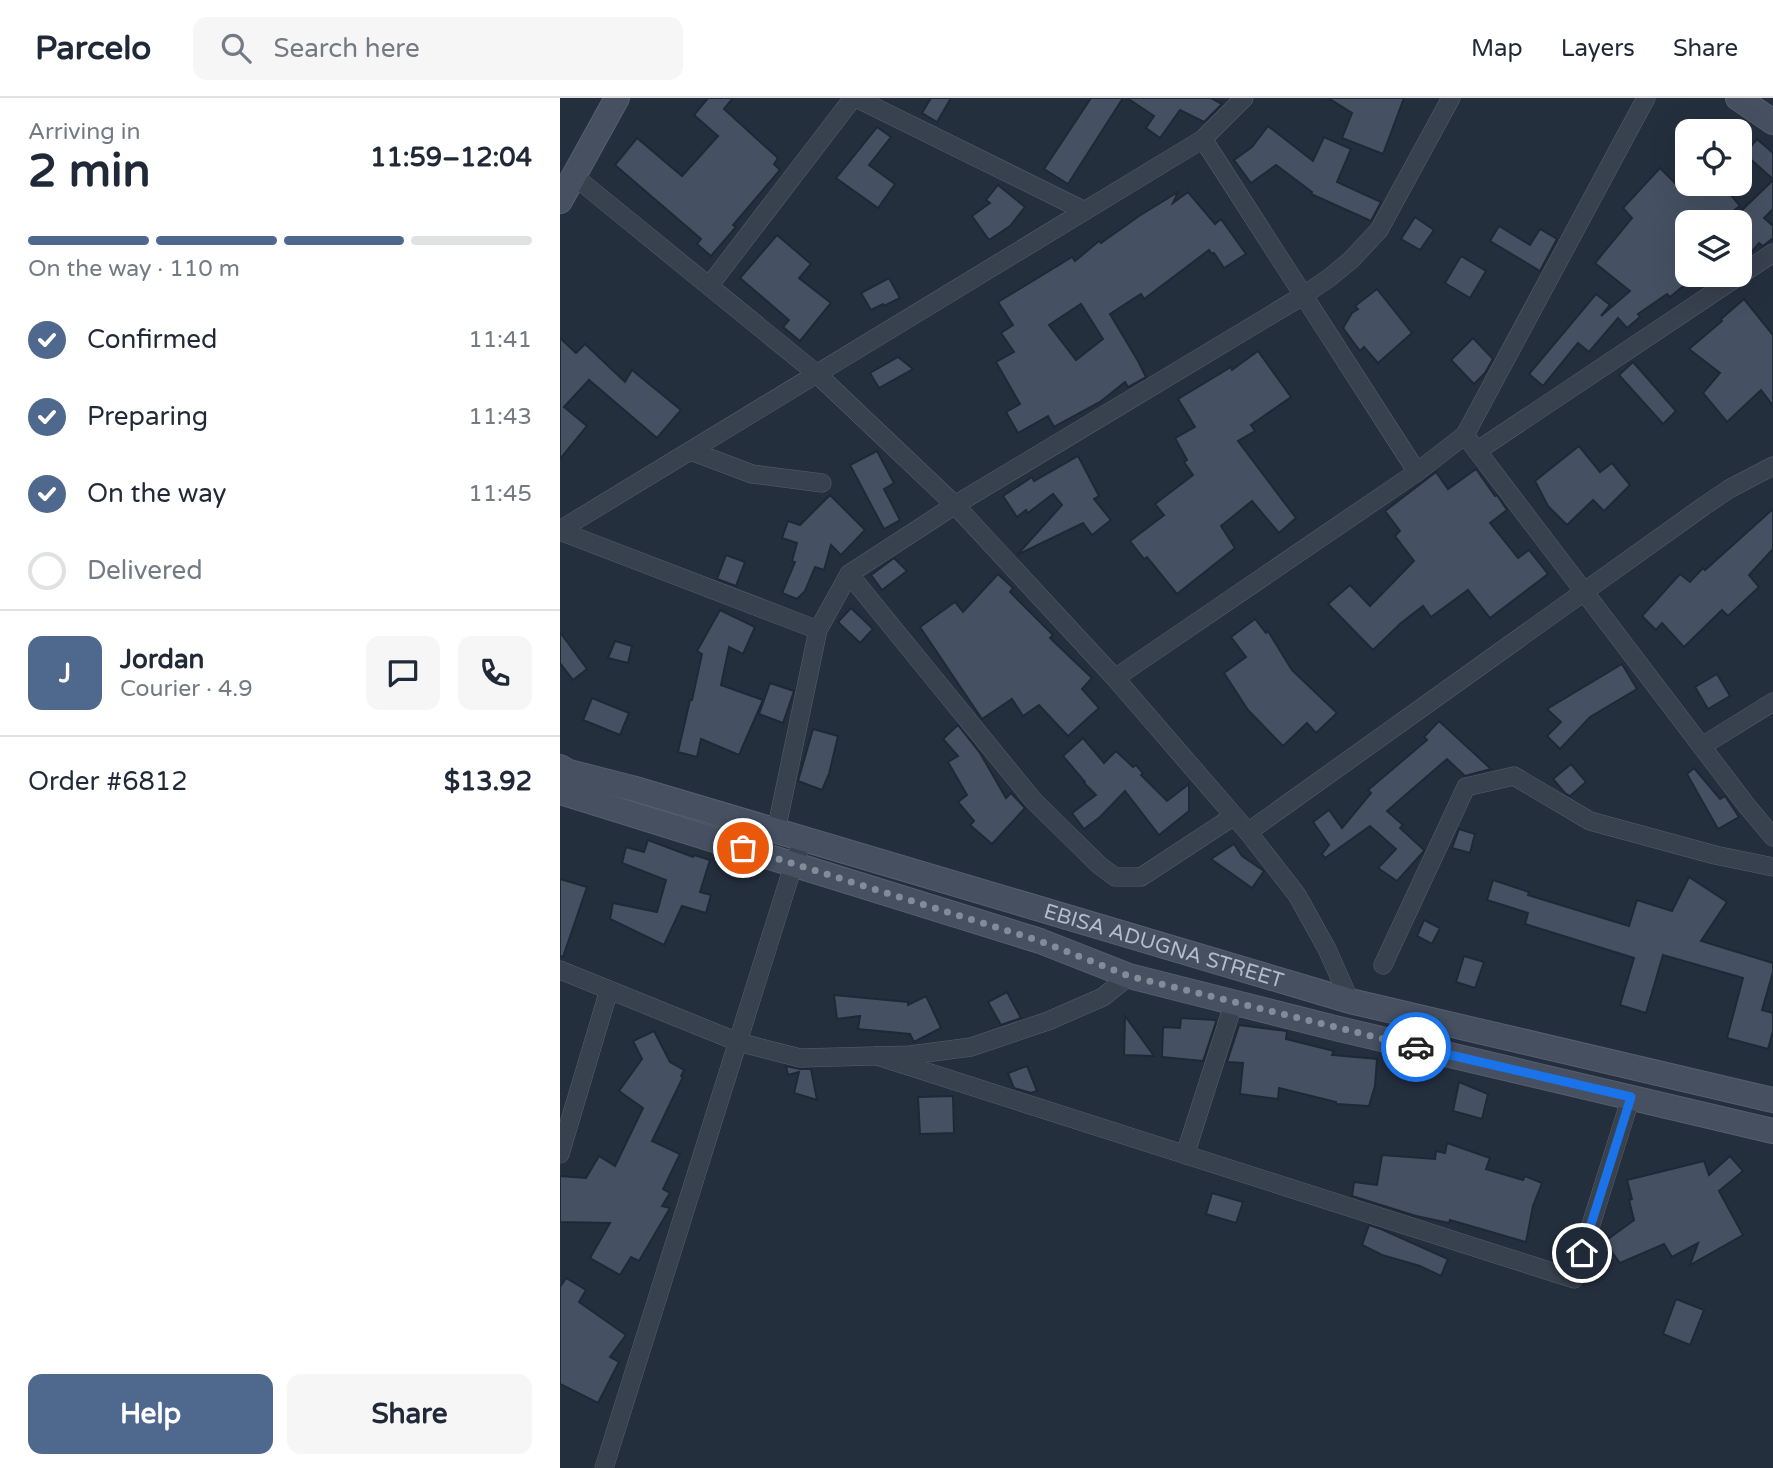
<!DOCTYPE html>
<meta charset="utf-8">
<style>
:root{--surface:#fff;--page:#f6f6f7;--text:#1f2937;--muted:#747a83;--line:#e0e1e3;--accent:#4f688e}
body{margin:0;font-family:"Varela Round",sans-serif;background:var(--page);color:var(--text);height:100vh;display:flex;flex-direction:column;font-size:26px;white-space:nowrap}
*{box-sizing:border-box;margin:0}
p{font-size:23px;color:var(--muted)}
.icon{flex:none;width:38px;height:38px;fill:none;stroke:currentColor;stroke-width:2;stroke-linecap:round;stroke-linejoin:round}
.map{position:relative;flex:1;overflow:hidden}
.details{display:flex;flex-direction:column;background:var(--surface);width:560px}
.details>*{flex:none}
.controls{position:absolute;left:1115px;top:21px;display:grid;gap:14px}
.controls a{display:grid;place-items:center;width:77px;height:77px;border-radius:14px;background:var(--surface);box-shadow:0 7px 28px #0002;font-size:35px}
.pin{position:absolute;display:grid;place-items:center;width:60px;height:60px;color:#fff;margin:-30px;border:4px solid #fff;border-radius:50%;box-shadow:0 2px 7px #0007}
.courier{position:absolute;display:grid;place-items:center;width:70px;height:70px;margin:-35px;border:5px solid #1a73e8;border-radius:50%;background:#fff;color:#222;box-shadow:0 2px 9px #0007}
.overview em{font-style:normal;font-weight:700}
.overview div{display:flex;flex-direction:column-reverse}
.overview{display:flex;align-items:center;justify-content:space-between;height:119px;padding:0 28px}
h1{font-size:46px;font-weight:700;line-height:52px}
.bar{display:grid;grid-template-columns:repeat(4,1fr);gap:10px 7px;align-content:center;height:84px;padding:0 28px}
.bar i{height:9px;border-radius:5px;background:var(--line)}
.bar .on{background:var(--accent)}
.bar p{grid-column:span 4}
.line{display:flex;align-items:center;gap:18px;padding:0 28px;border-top:2px solid var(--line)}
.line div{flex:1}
.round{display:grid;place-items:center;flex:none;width:74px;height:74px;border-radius:14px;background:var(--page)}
ol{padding:0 28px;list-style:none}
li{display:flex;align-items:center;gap:21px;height:77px}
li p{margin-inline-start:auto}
li .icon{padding:7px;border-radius:50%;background:var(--accent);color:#fff;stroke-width:4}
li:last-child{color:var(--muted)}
li i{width:38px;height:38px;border:4px solid var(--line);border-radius:50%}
.button{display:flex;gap:14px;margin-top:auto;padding:14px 28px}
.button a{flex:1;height:80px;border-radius:14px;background:var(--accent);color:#fff;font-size:28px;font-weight:700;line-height:80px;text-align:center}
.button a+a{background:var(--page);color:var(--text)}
header{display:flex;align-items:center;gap:42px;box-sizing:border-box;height:98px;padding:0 35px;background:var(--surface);border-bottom:2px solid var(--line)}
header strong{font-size:33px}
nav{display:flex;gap:38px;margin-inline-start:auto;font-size:24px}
.search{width:490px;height:63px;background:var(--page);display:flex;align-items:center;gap:18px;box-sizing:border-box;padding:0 24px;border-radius:14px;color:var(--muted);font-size:26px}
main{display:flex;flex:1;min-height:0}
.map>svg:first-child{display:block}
.building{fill:#455162;stroke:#1f2835;stroke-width:2;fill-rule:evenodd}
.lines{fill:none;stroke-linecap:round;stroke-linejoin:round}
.street-casing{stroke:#565f6c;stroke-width:19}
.secondary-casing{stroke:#565f6c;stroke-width:26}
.street{stroke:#38414e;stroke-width:18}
.secondary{stroke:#465061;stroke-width:24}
.done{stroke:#828b98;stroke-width:7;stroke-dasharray:0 12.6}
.route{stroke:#1a73e8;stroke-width:9}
.labels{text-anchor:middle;stroke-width:5;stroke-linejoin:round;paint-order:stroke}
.street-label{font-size:21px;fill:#b4bcc9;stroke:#1d2633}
</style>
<header>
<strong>Parcelo</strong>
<div class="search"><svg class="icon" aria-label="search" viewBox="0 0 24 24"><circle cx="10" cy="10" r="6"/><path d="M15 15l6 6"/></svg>Search here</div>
<nav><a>Map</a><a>Layers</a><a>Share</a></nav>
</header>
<main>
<section class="details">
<div class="overview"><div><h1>2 min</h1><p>Arriving in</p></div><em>11:59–12:04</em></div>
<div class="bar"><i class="on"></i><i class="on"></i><i class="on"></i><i></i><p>On the way · 110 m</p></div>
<ol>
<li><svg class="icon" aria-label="check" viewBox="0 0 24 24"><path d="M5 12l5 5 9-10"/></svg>Confirmed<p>11:41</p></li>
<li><svg class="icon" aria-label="check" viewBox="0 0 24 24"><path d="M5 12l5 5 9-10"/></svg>Preparing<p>11:43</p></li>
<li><svg class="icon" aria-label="check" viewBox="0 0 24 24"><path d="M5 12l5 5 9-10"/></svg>On the way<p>11:45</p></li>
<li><i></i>Delivered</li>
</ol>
<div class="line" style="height:126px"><b class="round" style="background:var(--accent);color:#fff">J</b><div><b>Jordan</b><p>Courier · 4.9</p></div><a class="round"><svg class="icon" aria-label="chat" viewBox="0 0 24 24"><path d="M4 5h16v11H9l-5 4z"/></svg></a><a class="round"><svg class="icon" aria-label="phone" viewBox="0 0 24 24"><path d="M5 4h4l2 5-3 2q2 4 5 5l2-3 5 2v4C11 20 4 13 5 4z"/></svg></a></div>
<div class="line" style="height:91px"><div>Order #6812</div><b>$13.92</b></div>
<div class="button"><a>Help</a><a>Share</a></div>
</section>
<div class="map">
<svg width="1213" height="1370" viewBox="0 0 1213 1370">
<rect width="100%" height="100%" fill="#242f3e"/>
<!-- building -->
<g class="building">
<polygon points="148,0 173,0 164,11 218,60 214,66 220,72 173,127 176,129 151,158 137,146 141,141 55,67 77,40 122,78 158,38 134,17"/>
<polygon points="371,0 391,0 377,24 362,15"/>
<polygon points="531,0 563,0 508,86 484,71"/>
<polygon points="567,0 651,0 662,6 644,24 620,12 600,40 586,30 594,18"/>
<polygon points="768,0 844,0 823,56 782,40 792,15"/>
<polygon points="708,28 753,63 764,39 791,51 777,84 821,104 811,123 751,96 752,94 716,67 691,85 674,62 692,49"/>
<polygon points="317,29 331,39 309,67 335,86 318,110 276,80"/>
<polygon points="1197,41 1213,55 1213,81 1188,59 1188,52"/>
<polygon points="1100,70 1116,86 1162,86 1180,108 1158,124 1127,124 1127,185 1110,199 1107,196 1078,216 1080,219 1067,230 1058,220 1029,254 1018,245 983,288 969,276 1036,196 1050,207 1041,218 1070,193 1035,165 1072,120 1063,110"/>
<polygon points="1213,82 1213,111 1204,120 1213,128 1213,140 1203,148 1199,145 1188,158 1180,164 1180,114"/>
<polygon points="438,87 465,109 450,128 429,142 412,118 430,105 426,102"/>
<path d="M 618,94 L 613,105 L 628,94 L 655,126 L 661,121 L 686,156 L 664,170 L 654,155 L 652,156 L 649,152 L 584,201 L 581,196 L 550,216 L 578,263 L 586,279 L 568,289 L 565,284 L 540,304 L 494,329 L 488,318 L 458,335 L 446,314 L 460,306 L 436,264 L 454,254 L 441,235 L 453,227 L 438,204 L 512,159 L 515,163 L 539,143 L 541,145 L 579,118 ZM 521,206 L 543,241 L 516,262 L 489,227 Z"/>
<polygon points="855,119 874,132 860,152 841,141"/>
<polygon points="939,128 970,147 980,131 997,141 980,173 930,143"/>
<polygon points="217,137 251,166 239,180 271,205 240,243 223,229 229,222 180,180"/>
<polygon points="901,158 926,173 910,200 885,185"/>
<polygon points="329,180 340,200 324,208 323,206 311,212 301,195"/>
<polygon points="817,191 852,235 818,265 804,249 800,253 783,230 792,215 798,211 795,208"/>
<polygon points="1184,201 1213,237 1213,308 1201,292 1167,324 1143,295 1160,275 1129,251 1162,223 1161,221"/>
<polygon points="0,240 16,255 25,246 65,284 72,272 121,312 97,340 29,282 4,309 27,328 0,361"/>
<polygon points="913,240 933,261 925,275 914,286 891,262"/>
<polygon points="698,253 731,299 691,327 695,333 678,343 736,420 719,435 692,403 661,428 675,450 617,496 587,459 584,461 570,443 604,417 595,406 633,377 624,364 627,362 615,340 635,329 618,301 671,269 672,272"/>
<polygon points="338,259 353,271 319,290 310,275"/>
<polygon points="1073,264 1116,313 1103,326 1059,277"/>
<polygon points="1019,348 1040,374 1052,365 1070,387 1044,413 1033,402 1007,427 988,408 975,383"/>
<polygon points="317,353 334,385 324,391 340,422 324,431 290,367"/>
<polygon points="518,358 539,398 534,401 551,422 532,437 523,425 457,457 502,407 493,396 468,415 466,412 457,419 443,398 472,379 474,383"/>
<polygon points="916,371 935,398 937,397 947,412 930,425 958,460 969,452 988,476 930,520 908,492 871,519 863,508 841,525 813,552 768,506 790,487 810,508 854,463 835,438 840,433 825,413 876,374 888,391"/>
<polygon points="270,397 305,432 281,457 271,447 264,472 255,469 245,493 237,501 222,495 235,464 232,463 237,445 222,440 228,423 240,427"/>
<polygon points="1213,411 1213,451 1189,477 1199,489 1168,518 1162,512 1124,549 1102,525 1096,532 1082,518 1120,476 1130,484 1143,470 1145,472"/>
<polygon points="166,457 185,464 176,488 157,481"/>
<polygon points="334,460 347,473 322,492 311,477"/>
<polygon points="438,476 453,490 450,494 493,537 490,540 532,580 522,591 539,610 508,638 479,607 463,618 452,601 422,621 360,529 395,504 403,514"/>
<polygon points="291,510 313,531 300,545 278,524"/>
<polygon points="160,512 195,529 183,556 169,549 161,587 203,602 179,657 141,641 137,659 118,654 130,602 132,602 142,556 137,553"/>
<polygon points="695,521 706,535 708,533 732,572 777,615 756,635 747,625 723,648 688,612 664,575 686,559 671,539"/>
<polygon points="0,534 27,571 13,582 0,565"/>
<polygon points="55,543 72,548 68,565 48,560"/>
<polygon points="1062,566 1077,591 1030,619 1000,651 987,638 1001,624 987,611"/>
<polygon points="1157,576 1170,598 1148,611 1135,589"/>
<polygon points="210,585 234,593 223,625 199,616"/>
<polygon points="32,600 69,615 60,637 23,622"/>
<polygon points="879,623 931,671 905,678 887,661 827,713 843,727 840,730 864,752 864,753 837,783 818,770 836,751 810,728 765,760 762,756 769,747 753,724 769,712 782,730 811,695 808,692 867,642 864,639"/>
<polygon points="398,627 420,655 446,700 451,695 465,710 432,746 410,727 414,723 398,704 407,697 388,664 398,658 383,641"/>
<polygon points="253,631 278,638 269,676 262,692 238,683"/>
<polygon points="523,640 544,665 556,653 573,669 576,667 583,675 581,677 607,703 629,686 629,713 599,737 565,693 540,719 524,731 512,715 536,697 524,685 525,684 503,658"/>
<polygon points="1011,666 1026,684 1010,698 1005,695 993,681"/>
<polygon points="1134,670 1160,701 1165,698 1179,719 1158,731 1127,676"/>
<polygon points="899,731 915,736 910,755 892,750"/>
<polygon points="88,742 133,759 134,757 150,762 140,794 151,797 146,815 122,808 104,847 50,821 53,805 97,814 106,782 62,765 66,749 84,754"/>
<polygon points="674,746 682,758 704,773 692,790 651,761"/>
<polygon points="1129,779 1167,804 1141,843 1213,865 1213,874 1202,912 1213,915 1213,933 1208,951 1167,940 1183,880 1103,857 1086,915 1060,907 1074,860 965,826 968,815 927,802 933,782 969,794 968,797 1069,828 1077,802 1112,813"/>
<polygon points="0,781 27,789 3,859 0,858"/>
<polygon points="864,822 880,830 872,846 857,838"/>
<polygon points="904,858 924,864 915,890 896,884"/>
<polygon points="447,894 461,920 441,927 428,904"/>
<polygon points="274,897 348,904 348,907 366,898 381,930 354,944 350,936 298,931 300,918 277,921"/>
<polygon points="565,918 594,958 564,957"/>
<polygon points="621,920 655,922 656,924 643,963 602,959 603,929 620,930"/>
<polygon points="679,927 727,933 726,941 774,953 772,957 817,961 815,988 809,1008 776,1006 776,1004 719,990 718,1001 680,996 683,965 667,964"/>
<polygon points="94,933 110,964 124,972 121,978 123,979 92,1043 120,1056 103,1091 110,1095 102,1108 110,1110 79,1163 71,1159 60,1177 30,1160 50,1125 0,1124 0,1078 26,1080 39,1058 55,1068 83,1010 59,993 82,961 73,943"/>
<polygon points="226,968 240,971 251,971 257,1002 234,995 239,974 228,977"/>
<polygon points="467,968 477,993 471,995 454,990 448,975"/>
<polygon points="899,984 928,996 922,1021 893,1013"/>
<polygon points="393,998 394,1035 360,1036 358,999"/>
<polygon points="887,1045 930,1060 926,1071 963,1082 965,1078 982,1085 973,1108 966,1144 890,1122 889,1125 856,1118 792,1098 794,1084 817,1087 822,1057 875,1061 876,1053 885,1055"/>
<polygon points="1170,1058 1183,1073 1159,1093 1183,1137 1130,1167 1138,1145 1112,1159 1104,1146 1060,1165 1044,1144 1074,1122 1069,1102 1072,1101 1067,1082 1144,1063 1149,1077"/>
<polygon points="652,1095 683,1104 676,1125 646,1116"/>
<polygon points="809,1127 821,1131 888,1161 881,1178 860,1168 822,1157 802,1147"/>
<polygon points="6,1180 26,1192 19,1204 66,1237 50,1259 59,1264 38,1305 0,1286 0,1189"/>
<polygon points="1116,1201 1144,1212 1130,1247 1103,1236"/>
</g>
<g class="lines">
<!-- street casing -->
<g class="street-casing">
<g id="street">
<polyline points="296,0 525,113"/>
<polyline points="643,41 857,374"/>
<polyline points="14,78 257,276 395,407 555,580 688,734 737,797 767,851 790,903"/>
<polyline points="149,188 293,0"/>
<polyline points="905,337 1187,708 1213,739"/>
<polyline points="131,353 192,376 262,385"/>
<polyline points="917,353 1213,155"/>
<polyline points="0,432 643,41 684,0"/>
<polyline points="0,433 258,532"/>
<polyline points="289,476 473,702 539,767 555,779 581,779 674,718"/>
<polyline points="555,580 857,374 905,337 1086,0"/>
<polyline points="1142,648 1213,604"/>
<polyline points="216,733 258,532 289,476 395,407 744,197 769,180 791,162 819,132 891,0"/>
<polyline points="688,734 1144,408 1169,391 1213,368"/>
<polyline points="823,867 906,689 954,678 1030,723 1155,757 1213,769"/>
<polyline points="0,872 178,944 240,960 350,957 411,949 488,923 543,899 569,878"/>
<polyline points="317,958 1014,1181 1071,999"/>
<polyline points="0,1056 49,892"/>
<polyline points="625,1057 674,904"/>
<polyline points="44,1370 234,765 243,741"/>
</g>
</g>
<!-- secondary casing -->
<g class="secondary-casing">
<g id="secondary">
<polyline points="1178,0 1213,24"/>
<polyline points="0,103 57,0"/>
<path id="s1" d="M 0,669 L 9,674 L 72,690 L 790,903 L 1213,1002"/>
<polyline points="0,694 480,843 569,878 779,931 1213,1033"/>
</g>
</g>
<!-- street -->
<use href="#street" class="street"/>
<!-- secondary -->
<use href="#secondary" class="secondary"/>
</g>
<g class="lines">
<!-- done -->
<polyline class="done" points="183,750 480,843 569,878 856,949"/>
<!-- route -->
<polyline class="route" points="856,949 1071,999 1022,1155"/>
</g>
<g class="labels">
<!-- street labels -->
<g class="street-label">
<text dy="7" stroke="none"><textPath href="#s1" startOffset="630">EBISA ADUGNA STREET</textPath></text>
</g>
</g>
</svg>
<div class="controls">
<a><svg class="icon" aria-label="locate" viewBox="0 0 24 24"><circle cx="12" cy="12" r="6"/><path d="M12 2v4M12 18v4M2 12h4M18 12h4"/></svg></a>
<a><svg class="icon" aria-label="layers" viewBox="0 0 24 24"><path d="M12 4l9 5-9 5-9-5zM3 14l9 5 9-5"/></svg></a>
</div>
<div class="pin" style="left:183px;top:750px;background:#ea580c"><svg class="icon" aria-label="bag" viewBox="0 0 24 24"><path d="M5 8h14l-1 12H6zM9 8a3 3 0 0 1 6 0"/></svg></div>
<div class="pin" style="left:1022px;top:1155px;background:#1f2937"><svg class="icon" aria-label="home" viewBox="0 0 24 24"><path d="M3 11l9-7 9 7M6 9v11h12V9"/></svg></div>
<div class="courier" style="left:856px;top:949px"><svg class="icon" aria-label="car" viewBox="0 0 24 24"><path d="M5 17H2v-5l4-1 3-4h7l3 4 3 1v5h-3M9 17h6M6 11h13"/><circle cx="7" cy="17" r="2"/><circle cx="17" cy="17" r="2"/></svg></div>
</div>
</main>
